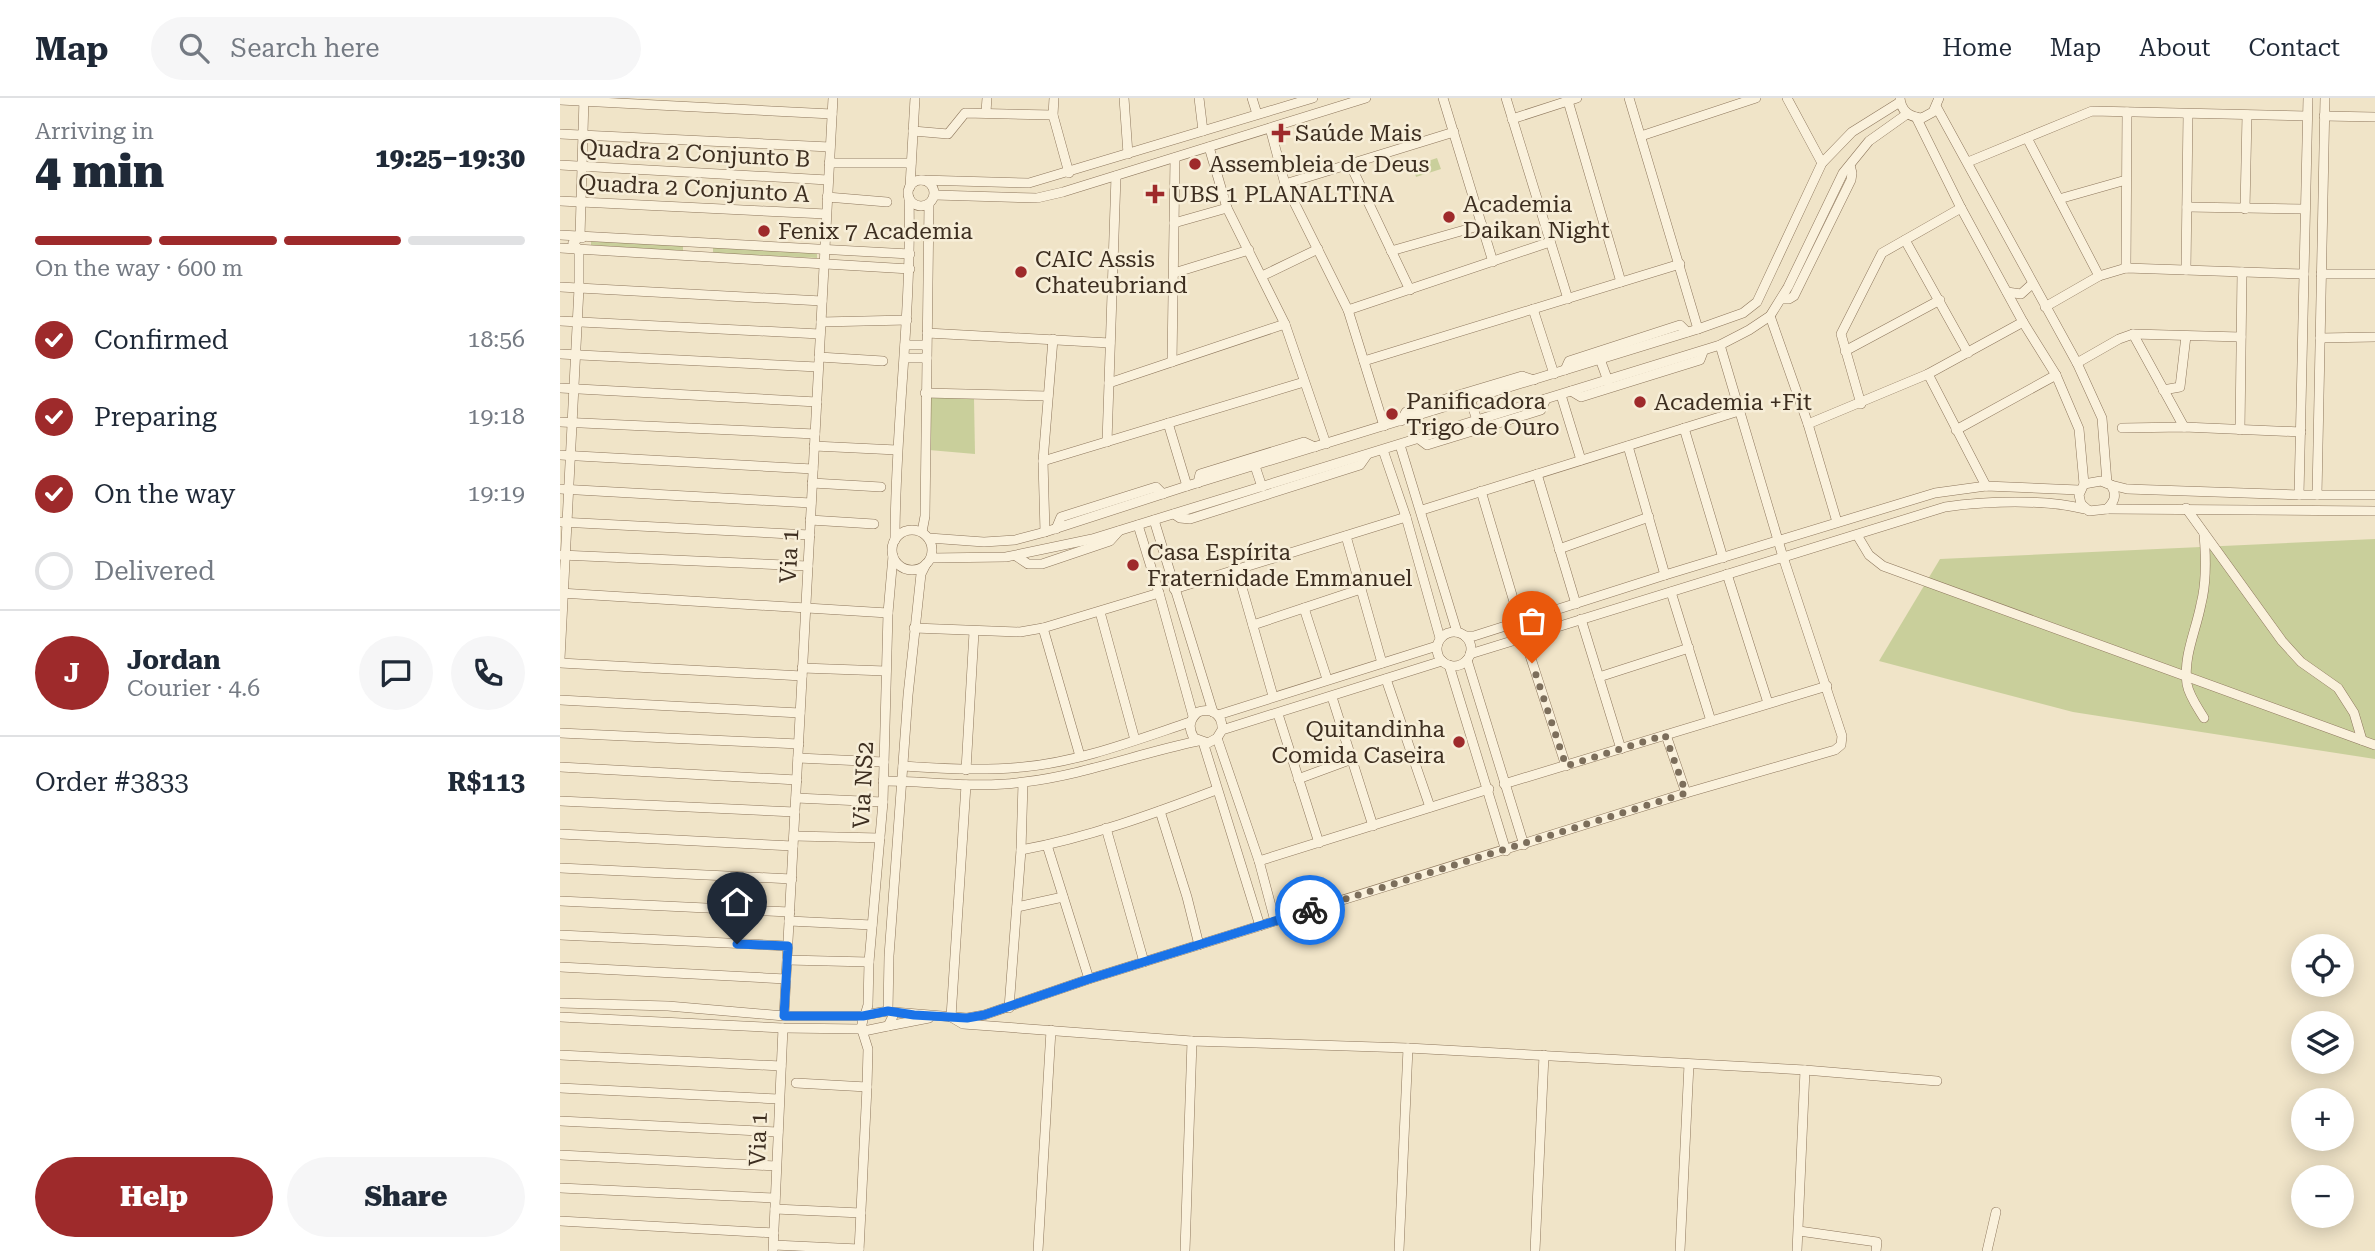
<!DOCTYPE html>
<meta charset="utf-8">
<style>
:root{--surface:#fff;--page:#f6f6f7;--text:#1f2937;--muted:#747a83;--line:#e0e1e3;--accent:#9e2a2b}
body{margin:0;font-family:"Roboto Serif",serif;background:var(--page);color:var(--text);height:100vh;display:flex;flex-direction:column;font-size:26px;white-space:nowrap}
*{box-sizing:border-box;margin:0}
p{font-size:23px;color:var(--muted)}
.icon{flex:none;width:38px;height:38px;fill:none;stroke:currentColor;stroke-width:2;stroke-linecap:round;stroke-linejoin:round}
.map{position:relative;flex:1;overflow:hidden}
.drawer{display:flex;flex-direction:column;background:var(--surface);width:560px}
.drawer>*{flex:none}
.tools{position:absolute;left:1731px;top:836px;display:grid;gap:14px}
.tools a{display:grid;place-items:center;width:63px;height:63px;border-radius:50%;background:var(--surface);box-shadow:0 4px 18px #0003;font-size:35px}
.pin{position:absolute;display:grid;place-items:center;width:60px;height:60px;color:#fff;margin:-72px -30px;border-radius:50% 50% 50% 0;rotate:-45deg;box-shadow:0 0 7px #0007}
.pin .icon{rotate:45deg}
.courier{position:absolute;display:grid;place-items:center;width:70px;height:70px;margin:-35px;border:5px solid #1a73e8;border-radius:50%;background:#fff;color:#222;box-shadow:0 2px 9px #0007}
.summary em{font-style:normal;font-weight:800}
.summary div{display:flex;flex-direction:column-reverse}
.summary{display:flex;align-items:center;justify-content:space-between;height:119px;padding:0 35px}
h1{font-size:46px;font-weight:800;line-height:52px}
.bar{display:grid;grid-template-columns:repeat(4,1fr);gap:10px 7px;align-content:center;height:84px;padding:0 35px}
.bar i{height:9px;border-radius:5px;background:var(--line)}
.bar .selected{background:var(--accent)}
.bar p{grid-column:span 4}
.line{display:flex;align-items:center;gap:18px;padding:0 35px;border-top:2px solid var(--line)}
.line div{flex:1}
.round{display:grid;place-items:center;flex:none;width:74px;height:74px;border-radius:37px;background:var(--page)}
ol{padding:0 35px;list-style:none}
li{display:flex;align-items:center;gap:21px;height:77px}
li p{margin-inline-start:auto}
li .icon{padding:7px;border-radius:50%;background:var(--accent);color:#fff;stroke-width:4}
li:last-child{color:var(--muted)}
li i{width:38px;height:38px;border:4px solid var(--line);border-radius:50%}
.button{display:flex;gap:14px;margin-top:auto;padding:14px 35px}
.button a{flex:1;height:80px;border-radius:42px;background:var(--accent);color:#fff;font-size:28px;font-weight:800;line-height:80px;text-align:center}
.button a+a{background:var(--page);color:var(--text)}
header{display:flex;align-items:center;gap:42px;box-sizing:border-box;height:98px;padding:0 35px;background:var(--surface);border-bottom:2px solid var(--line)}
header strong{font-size:33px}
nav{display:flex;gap:38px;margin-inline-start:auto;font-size:24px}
.search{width:490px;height:63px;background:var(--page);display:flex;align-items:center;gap:18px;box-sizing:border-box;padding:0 24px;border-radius:38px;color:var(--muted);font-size:26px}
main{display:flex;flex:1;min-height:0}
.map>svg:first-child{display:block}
.green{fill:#c9cf9b}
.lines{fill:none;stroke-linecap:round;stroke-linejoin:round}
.minor-casing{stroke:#8d765c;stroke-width:10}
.minor{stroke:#faf1dc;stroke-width:9}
.done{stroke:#7c6e5b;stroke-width:7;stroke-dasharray:0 12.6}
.route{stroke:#1a73e8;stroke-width:9}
.poi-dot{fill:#9e2a2b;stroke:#f7eed8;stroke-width:2.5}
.labels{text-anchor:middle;stroke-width:5;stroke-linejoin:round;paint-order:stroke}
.poi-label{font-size:23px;fill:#3d2e20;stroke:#f7eed8;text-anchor:start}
.street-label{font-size:23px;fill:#3d2e20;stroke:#f7eed8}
</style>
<header>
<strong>Map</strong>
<div class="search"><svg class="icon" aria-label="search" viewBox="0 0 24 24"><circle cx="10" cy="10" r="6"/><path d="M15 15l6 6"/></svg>Search here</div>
<nav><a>Home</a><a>Map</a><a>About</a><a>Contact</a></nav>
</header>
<main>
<section class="drawer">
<div class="summary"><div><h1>4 min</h1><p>Arriving in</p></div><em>19:25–19:30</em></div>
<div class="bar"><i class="selected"></i><i class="selected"></i><i class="selected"></i><i></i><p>On the way · 600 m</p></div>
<ol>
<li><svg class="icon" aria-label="check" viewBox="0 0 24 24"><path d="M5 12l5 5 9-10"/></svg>Confirmed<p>18:56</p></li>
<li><svg class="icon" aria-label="check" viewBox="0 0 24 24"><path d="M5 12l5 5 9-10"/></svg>Preparing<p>19:18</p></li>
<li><svg class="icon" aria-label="check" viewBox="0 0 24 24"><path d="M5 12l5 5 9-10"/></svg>On the way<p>19:19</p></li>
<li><i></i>Delivered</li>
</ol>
<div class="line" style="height:126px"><b class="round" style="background:var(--accent);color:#fff">J</b><div><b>Jordan</b><p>Courier · 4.6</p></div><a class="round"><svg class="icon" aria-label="chat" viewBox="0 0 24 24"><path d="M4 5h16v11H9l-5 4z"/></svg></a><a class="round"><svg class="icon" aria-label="phone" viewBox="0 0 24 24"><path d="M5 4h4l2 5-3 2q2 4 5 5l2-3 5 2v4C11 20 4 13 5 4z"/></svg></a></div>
<div class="line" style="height:91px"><div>Order #3833</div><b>R$113</b></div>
<div class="button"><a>Help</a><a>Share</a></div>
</section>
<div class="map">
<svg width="1815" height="1153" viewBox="0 0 1815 1153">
<rect width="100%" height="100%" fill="#f0e4c8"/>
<!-- green -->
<g class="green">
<polygon points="877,60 881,71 856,79 853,68"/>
<polygon points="31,141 123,147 123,153 31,147"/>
<polygon points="153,149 257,155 257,160 153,155"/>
<polygon points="369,300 414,300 415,356 369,352"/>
<polygon points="1815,441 1815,661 1513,614 1319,563 1380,461"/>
</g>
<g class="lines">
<!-- minor casing -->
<g class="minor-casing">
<g id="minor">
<polyline points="494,0 493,17 509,75"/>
<polyline points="564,0 568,56"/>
<polyline points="639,0 643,33"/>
<polyline points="692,0 697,16"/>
<polyline points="883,0 933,164"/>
<polyline points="946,0 1008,201"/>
<polyline points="1069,0 1138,231"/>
<polyline points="1227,0 1262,65"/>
<path d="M 1340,0 C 1341,13 1349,19 1362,20 L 1373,14 L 1379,0"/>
<polyline points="0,2 272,16"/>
<polyline points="1008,3 1061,184"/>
<polyline points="1377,10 1517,265 1542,320 1547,385"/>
<polyline points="426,14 427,0"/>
<polyline points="1764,18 1815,19"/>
<polyline points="1356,19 1401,110 1463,224 1496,277 1519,331 1524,386"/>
<polyline points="952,21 1017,0"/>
<polyline points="710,30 725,86 788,212 824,328"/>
<polyline points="353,33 388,36 405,15 493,17"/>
<polyline points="0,36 270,49"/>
<polyline points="1081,38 1196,0"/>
<polyline points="1467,40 1539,178"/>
<polyline points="649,49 667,110 725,226 766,346"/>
<polyline points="1408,64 1532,13 1747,18"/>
<polyline points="269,65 351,65"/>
<polyline points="790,66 850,192"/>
<polyline points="0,67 268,82"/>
<circle cx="361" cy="95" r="13"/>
<polyline points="361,82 469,85 753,0"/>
<polyline points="725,86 894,34"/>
<polyline points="350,89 355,0"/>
<polyline points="375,97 477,100 503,94 806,0"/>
<polyline points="267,99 327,104"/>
<polyline points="1499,101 1566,82"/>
<polyline points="0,103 266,116"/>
<polyline points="1627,109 1745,111"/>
<polyline points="1685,111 1687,17"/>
<polyline points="614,125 667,110"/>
<polyline points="0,137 350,156"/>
<polyline points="22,140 20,138 24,0"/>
<polyline points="1345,142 1408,255"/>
<polyline points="0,150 350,171"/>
<polyline points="831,153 922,127"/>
<polyline points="1566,170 1567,14"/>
<polyline points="1626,172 1628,16"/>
<polyline points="614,175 689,152"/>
<polyline points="1761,176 1815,176"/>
<polyline points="702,178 758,151"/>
<polyline points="0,189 262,203"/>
<polyline points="1447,194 1461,196 1472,186"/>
<polyline points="1222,201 1229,201 1234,198 1291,82 1292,75 1290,67"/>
<polyline points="1485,209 1539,178 1566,170 1744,176"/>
<polyline points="973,211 994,276"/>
<polyline points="788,212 990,144"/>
<polyline points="1210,218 1248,326 1277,424"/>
<polyline points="0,223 260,236"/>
<polyline points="261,224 347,222"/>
<polyline points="367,235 550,245"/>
<polyline points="1573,236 1624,329"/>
<polyline points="1760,240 1815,239"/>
<polyline points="493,241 483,363 744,284"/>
<polyline points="345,247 366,247"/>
<polyline points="1285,253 1380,202"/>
<polyline points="0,256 258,269"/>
<polyline points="259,259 323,263"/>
<polyline points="345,260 367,260"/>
<polyline points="1040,261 1048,283"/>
<polyline points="804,263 1120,166"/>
<polyline points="612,264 615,60"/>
<polyline points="1517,265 1559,241 1573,236 1681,239"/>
<polyline points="1005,272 1009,263 1120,227 1127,234"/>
<polyline points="1368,276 1426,388"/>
<polyline points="549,285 725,226"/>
<polyline points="0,290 257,304"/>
<polyline points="1603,292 1620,289 1626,238"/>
<polyline points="1011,293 1021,299 1140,262 1143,254"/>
<polyline points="365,295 488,298"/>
<polyline points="1001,297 1021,362"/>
<polyline points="910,301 917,322"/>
<polyline points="1301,306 1281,236 1322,155 1401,110"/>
<polyline points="841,323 846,314 852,311 962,278 974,282"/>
<polyline points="0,324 255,336"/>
<polyline points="608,325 627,388"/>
<polyline points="1248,326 1368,276 1463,224"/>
<polyline points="1124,330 1163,460"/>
<polyline points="1562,330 1624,329 1741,334"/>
<polyline points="1396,332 1496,277"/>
<polyline points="1680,332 1682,174"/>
<polyline points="859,341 867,347 981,312 986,301"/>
<polyline points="547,344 556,78"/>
<polyline points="840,347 897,534"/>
<polyline points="254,348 337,352"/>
<polyline points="1068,348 1105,477"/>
<polyline points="823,352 846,419 880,540"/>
<polyline points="0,357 253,371"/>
<polyline points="483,363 485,434"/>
<polyline points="695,368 702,389"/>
<polyline points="977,376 1016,506"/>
<path d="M 1541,383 L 1551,387 C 1557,397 1555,403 1547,411 L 1529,413 L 1521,406 L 1519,397 L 1524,386 Z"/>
<polyline points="252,385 321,389"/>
<polyline points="638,385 640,376 744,344 755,349"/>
<polyline points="1551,387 1567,391 1739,397 1815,397"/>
<polyline points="0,391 251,405"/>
<polyline points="921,393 960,524"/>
<polyline points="1739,397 1748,0"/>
<polyline points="1757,397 1765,0"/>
<polyline points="1626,410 1722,543 1741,564 1778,590 1794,615 1802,642"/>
<polyline points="1547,411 1815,413"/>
<polyline points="862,412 1179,313"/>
<polyline points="614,416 620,420 630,421 800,367 807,357"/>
<polyline points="250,422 314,426"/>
<polyline points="594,422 653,614"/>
<polyline points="0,424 250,437"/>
<polyline points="578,427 599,495 633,618"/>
<polyline points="496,431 501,419 596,389 603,396"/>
<circle cx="352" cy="452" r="20"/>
<polyline points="362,434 365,418 369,106"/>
<polyline points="1297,437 1309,457 1323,468 1815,647"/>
<polyline points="786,438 822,565"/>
<polyline points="369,440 424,444 455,442 485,434 627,388 1138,231 1183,215 1197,204 1262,65 1292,34 1340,4"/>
<path d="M 335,442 C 335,328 352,214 349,100"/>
<polyline points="999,451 1089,419"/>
<polyline points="1,457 248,468"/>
<polyline points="456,458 468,466 482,466 550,443 559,433"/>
<polyline points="371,460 446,459 532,441 1160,247 1189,232 1210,218 1228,189 1283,75 1309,43 1347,16"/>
<polyline points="677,472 713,598"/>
<polyline points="1167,476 1208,605"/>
<polyline points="614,491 846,419"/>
<polyline points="1111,494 1151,623"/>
<polyline points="0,495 328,515"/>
<polyline points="744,510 767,581"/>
<polyline points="540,514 575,642"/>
<polyline points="1021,521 1061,651"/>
<polyline points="693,527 801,491"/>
<polyline points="354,530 460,534 483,530 599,495"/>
<polyline points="483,530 520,658"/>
<circle cx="894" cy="551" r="17"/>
<polyline points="905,538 914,538 1105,477 1375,395 1426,388 1519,392"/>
<polyline points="964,539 1006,668"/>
<path d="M 910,556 L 1385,409 C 1425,403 1486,401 1524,411"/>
<polyline points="0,561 19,190 19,152 13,145 20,138"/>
<polyline points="907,562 964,747"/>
<polyline points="0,565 242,578"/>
<polyline points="889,567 946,753"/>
<polyline points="242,570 326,573"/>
<polyline points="1039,579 1129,550"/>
<polyline points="826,581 870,709"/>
<polyline points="772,599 813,728"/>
<polyline points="0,602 240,615"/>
<polyline points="718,616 759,745"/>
<polyline points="658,617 877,548"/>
<path d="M 1644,620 C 1638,610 1629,598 1627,586 C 1623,558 1636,533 1641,506 C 1647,483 1646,459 1644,436"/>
<path d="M 662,632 C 663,617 652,609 638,614 C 629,622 628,630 634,640 L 648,645 L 657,640 L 662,632 L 882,563"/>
<polyline points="0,635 239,646"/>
<polyline points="1106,637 1126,695"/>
<polyline points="657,640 699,763 715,823"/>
<polyline points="643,644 700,828"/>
<polyline points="238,660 324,664"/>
<path d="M 343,668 C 383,671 423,673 463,669 C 519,664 576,642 630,624"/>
<polyline points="0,669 237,682"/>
<polyline points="406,672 414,534"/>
<polyline points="738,681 792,661"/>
<path d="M 323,683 C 370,683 418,691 464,684 C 523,677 580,655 638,643"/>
<polyline points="944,686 1267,588"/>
<polyline points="406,687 391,919 403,926 632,943 848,950 1245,972 1377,983"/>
<polyline points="236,700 323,704"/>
<polyline points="0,703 235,714"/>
<polyline points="600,713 627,799 639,847"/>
<polyline points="546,730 584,864"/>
<polyline points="0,736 233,748"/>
<polyline points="234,738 320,740"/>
<polyline points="487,747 529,881"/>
<path d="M 461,752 C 527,740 593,716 656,692"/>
<polyline points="699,763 929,691"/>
<polyline points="0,770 232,781"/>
<polyline points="0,803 230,814"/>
<polyline points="457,809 503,799"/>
<polyline points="229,823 312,827"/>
<polyline points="0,837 228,848"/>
<polyline points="227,862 309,864"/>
<polyline points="0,869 226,881"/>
<polyline points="0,905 108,908 224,918 303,918"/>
<polyline points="449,910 461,752 463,685"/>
<polyline points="328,913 329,858 348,597 361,476 366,466"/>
<polygon points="328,913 334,916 328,928 304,933 301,931 304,917"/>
<polyline points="333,914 407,920 424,917 529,881 1126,695 1275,652 1281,647 1282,638 1223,459 1160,247"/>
<polyline points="305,917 308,907 309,864 323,704 328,515 333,458"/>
<polyline points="224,918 273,0"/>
<polyline points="0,919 223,930 301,931"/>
<polyline points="328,928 369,920"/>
<polyline points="0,957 221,968"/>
<polyline points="236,985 307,989"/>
<polyline points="0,990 219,1001"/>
<polyline points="0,1023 218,1034"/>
<polyline points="0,1057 216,1068"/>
<polyline points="0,1090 215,1100"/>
<polyline points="215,1111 301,1115"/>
<polyline points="0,1123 214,1135"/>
<polyline points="1239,1133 1317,1144 1316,1153"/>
<polyline points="214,1147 299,1151"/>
<polyline points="213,1153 223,930"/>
<polyline points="299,1153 307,989 308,951 302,932"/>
<polyline points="478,1153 491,932"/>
<polyline points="625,1153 632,943"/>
<polyline points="839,1153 848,950"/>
<polyline points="975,1153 984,957"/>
<polyline points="1120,1153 1129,966"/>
<polyline points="1237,1153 1245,972"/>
<polyline points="1427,1153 1436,1114"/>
</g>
</g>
<!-- minor -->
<use href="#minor" class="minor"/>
</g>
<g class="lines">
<!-- done -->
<polyline class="done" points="750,812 1126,695 1105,637 1006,668 972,565"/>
<!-- route -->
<polyline class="route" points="177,846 228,848 224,918 303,918 328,913 354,917 407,920 424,917 529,881 750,812"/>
</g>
<!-- markers -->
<g class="poi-dot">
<path d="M717.5 24.5h7v7h7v7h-7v7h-7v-7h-7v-7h7z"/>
<circle cx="635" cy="66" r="7"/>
<path d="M591.5 85.5h7v7h7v7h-7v7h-7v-7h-7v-7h7z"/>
<circle cx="889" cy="119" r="7"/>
<circle cx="204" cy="133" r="7"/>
<circle cx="461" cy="174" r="7"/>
<circle cx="1080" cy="304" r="7"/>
<circle cx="832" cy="316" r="7"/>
<circle cx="573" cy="467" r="7"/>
<circle cx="899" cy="644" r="7"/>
</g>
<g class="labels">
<!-- poi labels -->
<g class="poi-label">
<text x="735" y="43">Saúde Mais</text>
<text x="649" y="74">Assembleia de Deus</text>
<text x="611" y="104">UBS 1 PLANALTINA</text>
<text x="903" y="114">Academia<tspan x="903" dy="26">Daikan Night</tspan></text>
<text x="218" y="141">Fenix 7 Academia</text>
<text x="475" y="169">CAIC Assis<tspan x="475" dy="26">Chateubriand</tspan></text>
<text x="846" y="311">Panificadora<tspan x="846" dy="26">Trigo de Ouro</tspan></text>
<text x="1094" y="312">Academia +Fit</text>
<text x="587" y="462">Casa Espírita<tspan x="587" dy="26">Fraternidade Emmanuel</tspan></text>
<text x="885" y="639" text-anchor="end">Quitandinha<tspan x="885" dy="26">Comida Caseira</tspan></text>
</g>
<!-- street labels -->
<g class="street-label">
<text transform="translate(135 55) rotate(3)" y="8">Quadra 2 Conjunto B</text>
<text transform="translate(134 90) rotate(3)" y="8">Quadra 2 Conjunto A</text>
<text transform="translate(229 458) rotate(-87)" y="8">Via 1</text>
<text transform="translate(303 687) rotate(-87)" y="8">Via NS2</text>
<text transform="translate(198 1041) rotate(-88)" y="8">Via 1</text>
</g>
</g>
</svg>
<div class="tools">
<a><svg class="icon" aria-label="locate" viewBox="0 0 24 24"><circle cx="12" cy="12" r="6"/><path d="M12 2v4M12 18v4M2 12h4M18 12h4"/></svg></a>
<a><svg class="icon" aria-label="layers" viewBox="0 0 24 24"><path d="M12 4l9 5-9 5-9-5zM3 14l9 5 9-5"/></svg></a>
<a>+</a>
<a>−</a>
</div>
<div class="pin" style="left:972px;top:565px;background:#ea580c"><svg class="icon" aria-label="bag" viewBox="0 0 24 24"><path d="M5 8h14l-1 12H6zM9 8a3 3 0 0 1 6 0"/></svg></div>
<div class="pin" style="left:177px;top:846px;background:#1f2937"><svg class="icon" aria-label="home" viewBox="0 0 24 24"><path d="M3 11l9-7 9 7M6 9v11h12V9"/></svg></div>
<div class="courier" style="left:750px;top:812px"><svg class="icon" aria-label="bike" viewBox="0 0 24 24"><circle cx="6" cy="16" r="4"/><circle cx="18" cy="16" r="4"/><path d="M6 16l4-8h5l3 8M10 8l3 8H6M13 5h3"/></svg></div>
</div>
</main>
